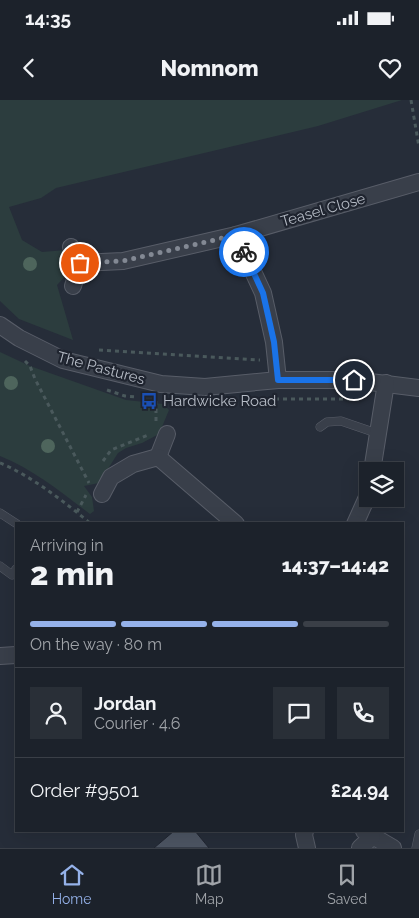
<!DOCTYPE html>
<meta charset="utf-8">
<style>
:root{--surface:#1c222b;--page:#292f37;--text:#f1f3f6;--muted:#a0a4a9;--line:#3a3f47;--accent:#95b2ea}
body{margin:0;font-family:Raleway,sans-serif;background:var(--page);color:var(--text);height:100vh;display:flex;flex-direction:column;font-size:19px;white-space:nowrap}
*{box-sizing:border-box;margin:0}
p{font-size:16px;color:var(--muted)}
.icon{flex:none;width:28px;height:28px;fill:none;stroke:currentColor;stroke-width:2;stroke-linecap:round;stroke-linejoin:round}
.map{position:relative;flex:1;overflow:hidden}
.side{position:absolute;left:15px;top:422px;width:389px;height:310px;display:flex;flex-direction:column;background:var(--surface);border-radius:0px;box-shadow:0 5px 20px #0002,0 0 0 1px var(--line)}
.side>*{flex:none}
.tools{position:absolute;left:359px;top:362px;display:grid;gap:10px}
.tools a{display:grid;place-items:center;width:45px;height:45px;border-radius:0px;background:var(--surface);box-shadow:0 5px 20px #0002,0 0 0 1px var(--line);font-size:25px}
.pin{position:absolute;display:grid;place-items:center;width:42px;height:42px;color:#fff;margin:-21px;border:2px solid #fff;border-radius:50%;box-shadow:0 1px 5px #0007}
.courier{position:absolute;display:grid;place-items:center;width:50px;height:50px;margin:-25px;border:4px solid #1a73e8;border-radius:50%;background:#fff;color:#222;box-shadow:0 1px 6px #0007}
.summary em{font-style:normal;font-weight:800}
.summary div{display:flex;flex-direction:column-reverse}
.summary{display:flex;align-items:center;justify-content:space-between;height:85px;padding:0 15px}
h1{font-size:32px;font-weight:800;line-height:38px}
.bar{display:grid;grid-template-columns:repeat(4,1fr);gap:8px 5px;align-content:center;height:60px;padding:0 15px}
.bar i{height:6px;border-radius:4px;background:var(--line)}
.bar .selected{background:var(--accent)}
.bar p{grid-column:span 4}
.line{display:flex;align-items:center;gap:12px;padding:0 15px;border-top:1px solid var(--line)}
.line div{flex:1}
.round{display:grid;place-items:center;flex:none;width:52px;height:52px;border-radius:0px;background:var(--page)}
.status{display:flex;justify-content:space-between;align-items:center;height:35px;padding:0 25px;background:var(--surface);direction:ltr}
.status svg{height:14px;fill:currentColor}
header{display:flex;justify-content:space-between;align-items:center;height:65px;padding:0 15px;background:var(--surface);font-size:22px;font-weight:800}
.tabs{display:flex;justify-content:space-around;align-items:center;height:70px;border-top:1px solid var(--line);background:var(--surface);font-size:14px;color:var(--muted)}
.tabs a{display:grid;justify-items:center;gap:2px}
.tabs .selected{color:var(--accent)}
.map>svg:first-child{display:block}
.green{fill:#2c3d3e}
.building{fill:#4d5563;stroke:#212631}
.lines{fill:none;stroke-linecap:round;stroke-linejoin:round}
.lane-casing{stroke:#585d68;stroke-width:9}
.street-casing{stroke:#585d68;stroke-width:18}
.path{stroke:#4a595c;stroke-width:3;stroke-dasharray:4 4;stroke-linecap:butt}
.lane{stroke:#393f4a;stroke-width:8}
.street{stroke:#393f4a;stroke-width:16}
.tree{fill:#4e655c}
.done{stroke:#838994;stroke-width:5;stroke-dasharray:0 9}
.route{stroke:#1a73e8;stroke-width:6}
.labels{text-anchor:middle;stroke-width:4.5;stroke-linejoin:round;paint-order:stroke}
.street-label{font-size:15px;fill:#b5bbc5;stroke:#1f242f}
.poi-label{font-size:15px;fill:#b5bbc5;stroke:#1f242f;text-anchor:start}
</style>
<div class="status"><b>14:35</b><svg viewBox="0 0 49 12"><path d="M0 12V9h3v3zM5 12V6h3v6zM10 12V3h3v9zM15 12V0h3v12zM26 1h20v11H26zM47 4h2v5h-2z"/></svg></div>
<header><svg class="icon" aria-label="back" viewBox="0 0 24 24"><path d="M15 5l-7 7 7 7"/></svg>Nomnom<svg class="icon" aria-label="heart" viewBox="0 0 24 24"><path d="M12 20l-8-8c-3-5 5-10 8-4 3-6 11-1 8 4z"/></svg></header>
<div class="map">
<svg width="419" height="748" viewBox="0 0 419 748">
<rect width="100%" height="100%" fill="#262d39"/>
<!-- green -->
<g class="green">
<polygon points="0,0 402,0 318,26 56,88 41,98 9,107 22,140 42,152 66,150 75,166 57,185 73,240 19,219 0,201"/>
<path d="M 0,252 L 30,266 L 126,300 L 163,304 L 169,310 L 159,334 L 142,343 L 126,348 L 118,353 L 99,383 L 84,386 L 92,397 L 94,411 L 90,414 C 62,393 33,369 0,356 Z"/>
</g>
<!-- building -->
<polygon class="building" points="174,731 195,731 209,748 154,748"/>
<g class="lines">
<!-- lane casing -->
<g class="lane-casing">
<g id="lane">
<polyline points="320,327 327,322 341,321 379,334"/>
<polyline points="0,413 17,424"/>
<polyline points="0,466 12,475 16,469"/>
<polyline points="416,748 419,734"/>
</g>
</g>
<!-- street casing -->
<g class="street-casing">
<g id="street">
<polyline points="236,135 263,193 274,242 278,280"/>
<polyline points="71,147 80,163 73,186"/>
<polyline points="80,163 123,161 236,135 419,82"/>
<polyline points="0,225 19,238 63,260 161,284 205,287 278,280 354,280 419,288"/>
<polyline points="158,357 167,334"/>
<polyline points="372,371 386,283"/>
<polyline points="102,394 111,377 133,364 158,357 236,424"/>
<polyline points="355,424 368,395"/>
<polyline points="0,556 16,555"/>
<polyline points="305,731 304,735 307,748"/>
<polyline points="364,731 393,748"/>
<polyline points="360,748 372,737"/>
</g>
</g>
<!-- path -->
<g class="path">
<polyline points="411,0 419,47"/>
<polyline points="99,250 260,260"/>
<polyline points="25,261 30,266 35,279 89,383"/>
<polyline points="107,290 125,296 137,297"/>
<polyline points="275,299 359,299"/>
<polyline points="156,321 156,300"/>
<polyline points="103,361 111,350 148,335"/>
<path d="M 0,363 C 30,375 66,403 91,424"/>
<polyline points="77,412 86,395"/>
</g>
<!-- lane -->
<use href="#lane" class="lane"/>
<!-- street -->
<use href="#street" class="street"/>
</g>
<!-- trees -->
<g class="tree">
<circle cx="30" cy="164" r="7"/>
<circle cx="11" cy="283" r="7"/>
<circle cx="48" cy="346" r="7"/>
</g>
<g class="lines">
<!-- done -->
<polyline class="done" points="80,163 123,161 236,135 244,152"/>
<!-- route -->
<polyline class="route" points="244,152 263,193 274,242 278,280 354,280"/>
</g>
<!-- icons -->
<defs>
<g id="bus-bare" transform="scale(1.35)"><path d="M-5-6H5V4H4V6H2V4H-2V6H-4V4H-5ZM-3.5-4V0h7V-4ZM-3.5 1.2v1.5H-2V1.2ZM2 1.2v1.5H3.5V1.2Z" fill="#1a4fb4" stroke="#1f242f" stroke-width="2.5" paint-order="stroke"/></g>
</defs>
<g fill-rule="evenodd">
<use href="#bus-bare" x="149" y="301"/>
</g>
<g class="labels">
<!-- street labels -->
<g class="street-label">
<text transform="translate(323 110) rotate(-16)" y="5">Teasel Close</text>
<text transform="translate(101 268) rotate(15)" y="5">The Pastures</text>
</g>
<!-- poi labels -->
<g class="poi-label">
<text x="163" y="306">Hardwicke Road</text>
</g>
</g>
</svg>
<div class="tools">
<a><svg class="icon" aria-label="layers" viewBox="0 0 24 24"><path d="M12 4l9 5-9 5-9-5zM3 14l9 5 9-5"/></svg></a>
</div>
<div class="pin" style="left:80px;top:163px;background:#ea580c"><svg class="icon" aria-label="bag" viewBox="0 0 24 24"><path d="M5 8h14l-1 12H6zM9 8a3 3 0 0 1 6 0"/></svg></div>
<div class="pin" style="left:354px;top:280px;background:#1f2937"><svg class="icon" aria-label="home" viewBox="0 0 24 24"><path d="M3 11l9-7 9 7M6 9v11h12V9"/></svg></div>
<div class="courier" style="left:244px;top:152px"><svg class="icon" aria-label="bike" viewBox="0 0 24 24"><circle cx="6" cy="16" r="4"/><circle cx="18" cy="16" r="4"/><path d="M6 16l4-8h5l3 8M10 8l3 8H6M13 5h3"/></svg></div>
<section class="side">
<div class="summary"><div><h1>2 min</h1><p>Arriving in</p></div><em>14:37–14:42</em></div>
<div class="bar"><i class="selected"></i><i class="selected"></i><i class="selected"></i><i></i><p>On the way · 80 m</p></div>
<div class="line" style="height:90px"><a class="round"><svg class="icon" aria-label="person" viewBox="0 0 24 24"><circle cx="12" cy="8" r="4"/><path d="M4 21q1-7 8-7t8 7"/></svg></a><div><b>Jordan</b><p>Courier · 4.6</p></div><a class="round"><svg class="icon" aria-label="chat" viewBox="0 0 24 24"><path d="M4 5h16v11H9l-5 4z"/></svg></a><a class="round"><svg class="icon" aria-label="phone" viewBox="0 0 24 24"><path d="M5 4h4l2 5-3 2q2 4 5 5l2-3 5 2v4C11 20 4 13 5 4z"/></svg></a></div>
<div class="line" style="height:65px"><div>Order #9501</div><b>£24.94</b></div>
</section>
</div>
<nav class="tabs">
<a class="selected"><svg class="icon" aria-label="home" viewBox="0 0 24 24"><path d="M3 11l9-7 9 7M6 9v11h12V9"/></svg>Home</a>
<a><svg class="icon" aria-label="map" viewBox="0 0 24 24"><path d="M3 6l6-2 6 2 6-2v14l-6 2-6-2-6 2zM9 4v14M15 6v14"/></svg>Map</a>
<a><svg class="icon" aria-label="saved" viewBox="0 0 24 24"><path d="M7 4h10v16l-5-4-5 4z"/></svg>Saved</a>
</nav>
